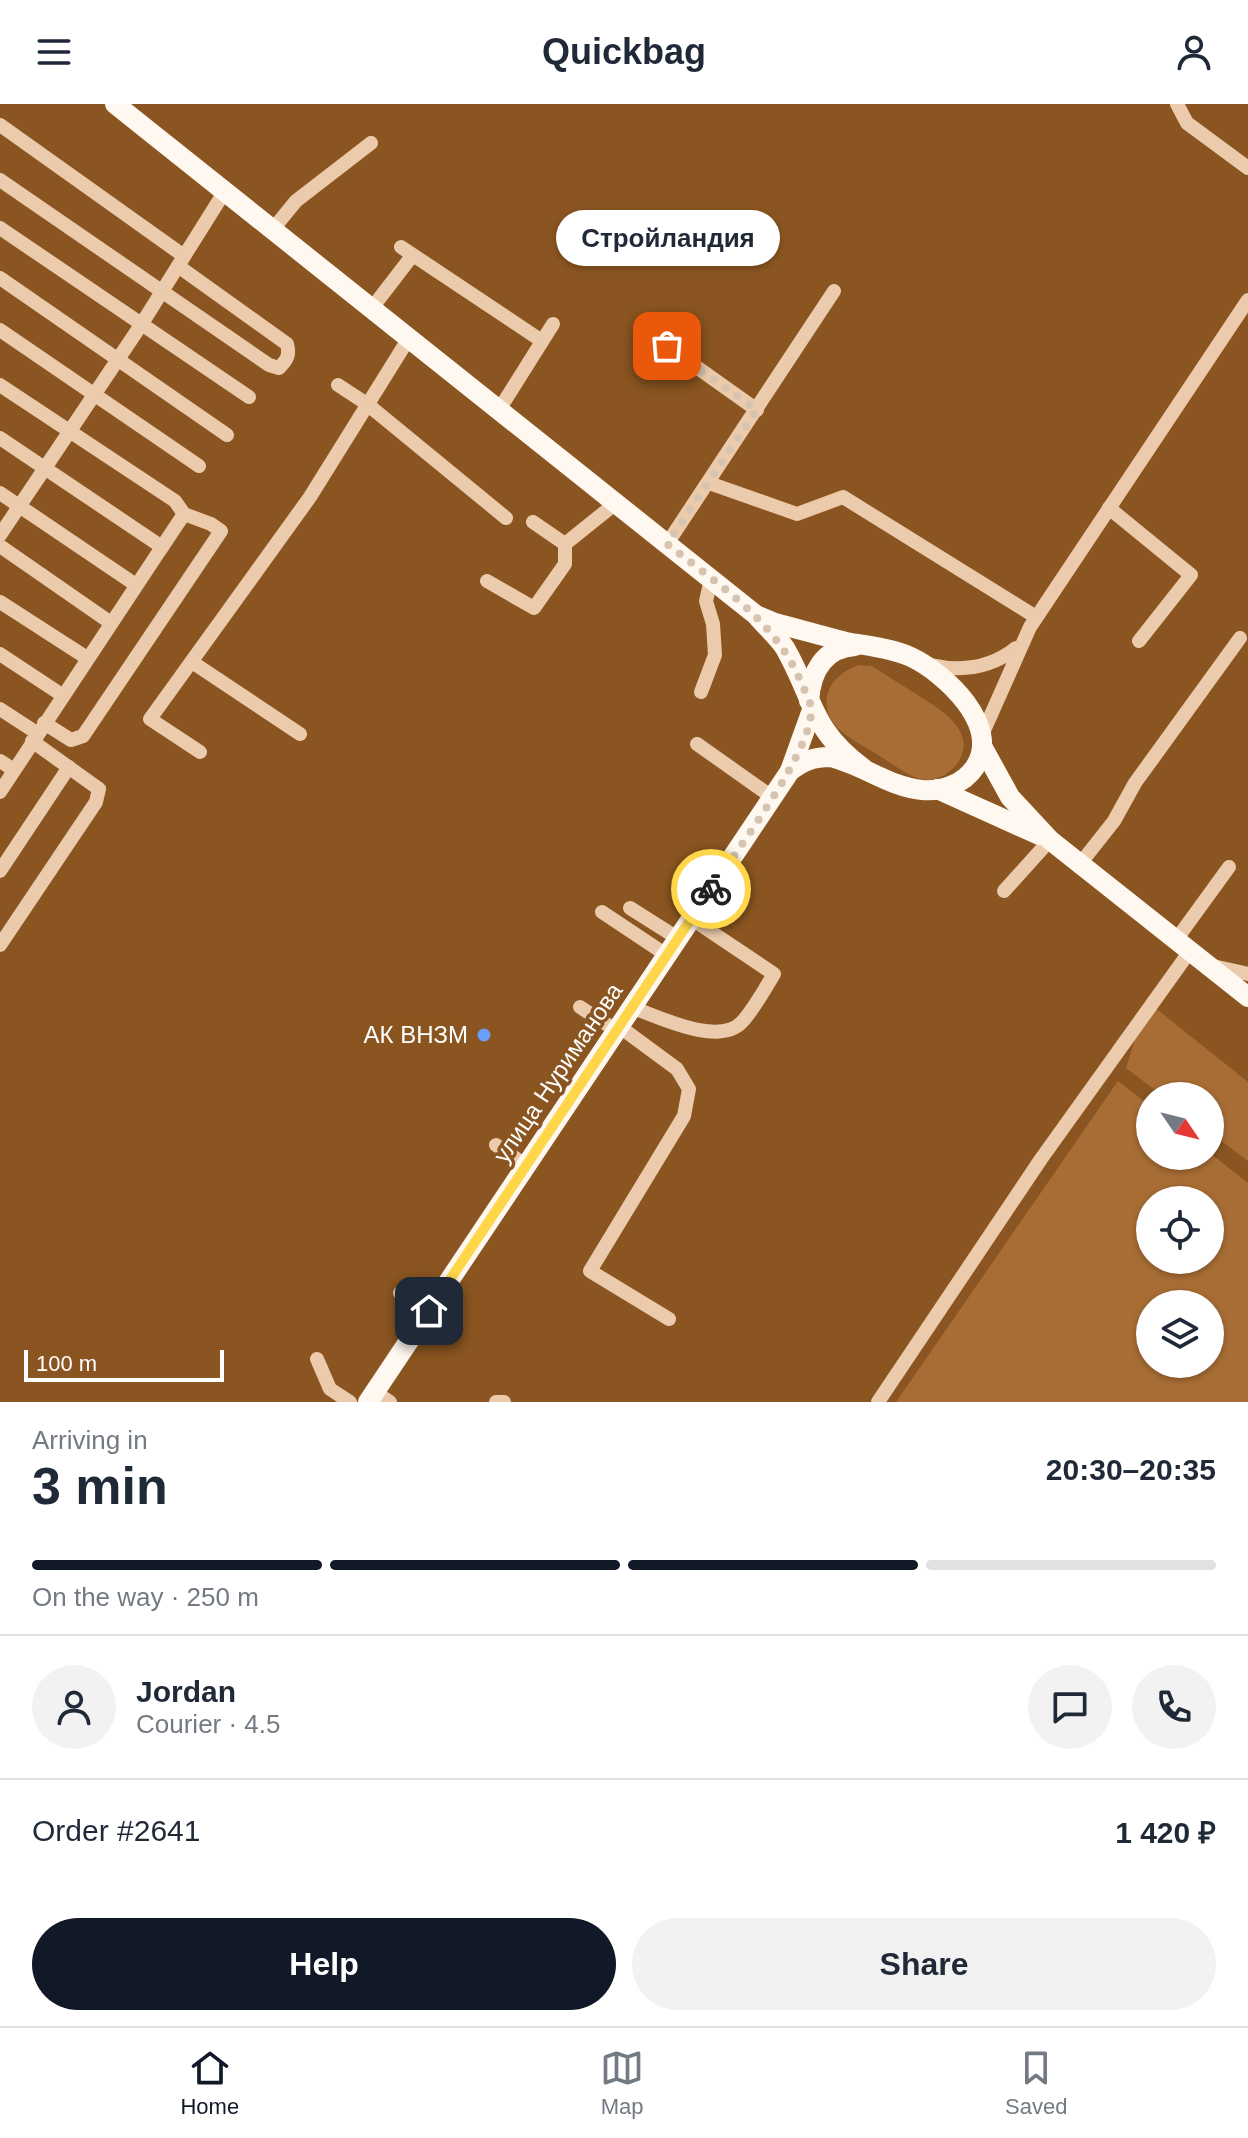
<!DOCTYPE html>
<meta charset="utf-8">
<style>
:root{--surface:#fff;--page:#f2f2f3;--text:#1f2937;--muted:#747a83;--line:#e0e1e3;--accent:#111827}
body{margin:0;font-family:Helvetica,sans-serif;background:var(--page);color:var(--text);height:100vh;display:flex;flex-direction:column;font-size:30px;white-space:nowrap}
*{box-sizing:border-box;margin:0}
p{font-size:26px;color:var(--muted)}
.icon{flex:none;width:44px;height:44px;fill:none;stroke:currentColor;stroke-width:2;stroke-linecap:round;stroke-linejoin:round}
.map{position:relative;height:1298px;overflow:hidden}
.details{display:flex;flex-direction:column;background:var(--surface);flex:1}
.details>*{flex:none}
.needle{width:52px;rotate:125deg}
.buttons{position:absolute;left:1136px;top:978px;display:grid;gap:16px}
.buttons a{display:grid;place-items:center;width:88px;height:88px;border-radius:50%;background:var(--surface);box-shadow:0 2px 6px #0004;font-size:40px}
.scale{position:absolute;left:24px;bottom:20px;width:200px;box-sizing:border-box;padding-left:8px;border:4px solid #fff;border-top:0;font-size:22px;line-height:28px;white-space:nowrap;color:#fff;-webkit-text-stroke:6px #8a5520;paint-order:stroke}
.pin{position:absolute;display:grid;place-items:center;width:68px;height:68px;color:#fff;margin:-34px;border-radius:16px;box-shadow:0 4px 12px #0006}
.courier{position:absolute;display:grid;place-items:center;width:80px;height:80px;margin:-40px;border:6px solid #ffd54a;border-radius:50%;background:#fff;color:#222;box-shadow:0 2px 10px #0007}
.bubble{position:absolute;height:56px;border-radius:28px;background:var(--surface);box-shadow:0 2px 6px #0004;font-size:26px;font-weight:800;line-height:56px;text-align:center}
.summary em{font-style:normal;font-weight:800}
.summary div{display:flex;flex-direction:column-reverse}
.summary{display:flex;align-items:center;justify-content:space-between;height:136px;padding:0 32px}
h1{font-size:52px;font-weight:800;line-height:60px}
.bar{display:grid;grid-template-columns:repeat(4,1fr);gap:12px 8px;align-content:center;height:96px;padding:0 32px}
.bar i{height:10px;border-radius:6px;background:var(--line)}
.bar .selected{background:var(--accent)}
.bar p{grid-column:span 4}
.line{display:flex;align-items:center;gap:20px;padding:0 32px;border-top:2px solid var(--line)}
.line div{flex:1}
.round{display:grid;place-items:center;flex:none;width:84px;height:84px;border-radius:42px;background:var(--page)}
.cta{display:flex;gap:16px;margin-top:auto;padding:16px 32px}
.cta a{flex:1;height:92px;border-radius:48px;background:var(--accent);color:#fff;font-size:32px;font-weight:800;line-height:92px;text-align:center}
.cta a+a{background:var(--page);color:var(--text)}
header{display:flex;justify-content:space-between;align-items:center;height:104px;padding:0 32px;background:var(--surface);font-size:36px;font-weight:800}
.tab-bar{display:flex;justify-content:space-around;align-items:center;height:112px;border-top:2px solid var(--line);background:var(--surface);font-size:22px;color:var(--muted)}
.tab-bar a{display:grid;justify-items:center;gap:4px}
.tab-bar .selected{color:var(--accent)}
.map>svg:first-child{display:block}
.green{fill:#a76d34;fill-rule:evenodd}
.lines{fill:none;stroke-linecap:round;stroke-linejoin:round}
.minor{stroke:#ebcbac;stroke-width:14}
.major{stroke:#fef8f0;stroke-width:20}
.done{stroke:#d6c4b1;stroke-width:8;stroke-dasharray:0 14.4}
.route{stroke:#ffd54a;stroke-width:10}
.poi-dot{fill:#6c9df8;stroke:#8a5520;stroke-width:3}
.labels{text-anchor:middle;stroke-width:7;stroke-linejoin:round;paint-order:stroke}
.poi-label{font-size:24px;fill:#fff;stroke:#8a5520;text-anchor:end}
.street-label{font-size:24px;fill:#fff;stroke:#8a5520}
</style>
<header><svg class="icon" aria-label="menu" viewBox="0 0 24 24"><path d="M4 6h16M4 12h16M4 18h16"/></svg>Quickbag<svg class="icon" aria-label="person" viewBox="0 0 24 24"><circle cx="12" cy="8" r="4"/><path d="M4 21q1-7 8-7t8 7"/></svg></header>
<div class="map">
<svg width="1248" height="1298" viewBox="0 0 1248 1298">
<rect width="100%" height="100%" fill="#8a5520"/>
<!-- green -->
<g class="green">
<path d="M 859,561 L 872,562 C 886,571 900,580 913,588 C 936,603 982,627 956,661 C 950,668 940,675 930,676 C 913,677 895,661 881,653 C 866,643 842,632 832,617 C 817,591 835,569 859,561 Z"/>
<polygon points="1154,903 1248,978 1248,1057 1210,1028 1210,992 1163,992 1126,964 1135,935"/>
<path d="M 1118,977 L 1150,1002 L 1150,1052 L 1210,1052 L 1210,1049 L 1248,1079 L 1248,1298 L 896,1298 ZM 1210,1096 L 1210,1156 L 1150,1156 L 1150,1096 ZM 1210,1200 L 1210,1260 L 1150,1260 L 1150,1200 Z"/>
</g>
<g class="lines">
<!-- minor -->
<g class="minor">
<polyline points="1177,0 1187,19 1248,64"/>
<polyline points="0,21 184,152"/>
<path d="M 0,76 L 269,261 L 279,264 C 287,256 290,251 287,240 L 178,162"/>
<polyline points="0,124 249,293"/>
<polyline points="273,125 296,97 371,39"/>
<polyline points="401,143 542,237"/>
<polyline points="0,174 227,331"/>
<polyline points="372,204 412,152"/>
<polyline points="0,226 199,362"/>
<polyline points="667,242 757,306"/>
<polyline points="0,281 175,397 184,410 162,443"/>
<polyline points="338,281 367,300 506,414"/>
<polyline points="499,306 553,220"/>
<polyline points="0,334 162,443 0,688"/>
<polyline points="709,379 797,410 843,393 1036,513"/>
<polyline points="0,389 136,481"/>
<polyline points="1109,404 1191,471 1139,537"/>
<polyline points="533,418 565,440"/>
<polyline points="0,431 141,221 225,87"/>
<polyline points="667,440 834,187"/>
<polyline points="0,442 111,519"/>
<polyline points="487,477 534,504 565,460 565,440 616,399"/>
<polyline points="0,498 87,554"/>
<polyline points="0,550 62,591"/>
<polyline points="192,558 300,630"/>
<path d="M 931,561 C 962,568 991,564 1016,544"/>
<polyline points="701,588 715,551 713,520 706,497 711,475"/>
<polyline points="0,605 37,629"/>
<polyline points="44,619 71,636 83,632 221,427 211,420 184,410"/>
<polyline points="982,631 1030,523 1248,196"/>
<polyline points="697,640 772,693"/>
<polyline points="200,648 150,615 310,393 409,234"/>
<polyline points="0,657 14,666"/>
<polyline points="1080,760 1114,717 1135,679 1240,534"/>
<polyline points="0,767 69,663"/>
<polyline points="1004,787 1050,736"/>
<polyline points="630,804 679,835"/>
<polyline points="602,808 668,852"/>
<polyline points="1176,836 1229,763"/>
<polyline points="0,841 96,698 99,685 32,637"/>
<polyline points="1213,862 1248,870"/>
<polyline points="580,903 617,927"/>
<path d="M 633,904 C 660,913 718,943 742,918 C 754,905 764,886 774,870 L 692,815"/>
<polyline points="620,923 677,965 689,985 684,1012 590,1167 669,1215"/>
<polyline points="496,1041 527,1062"/>
<polyline points="400,1189 429,1207"/>
<polyline points="317,1255 330,1285 350,1298"/>
<polyline points="375,1288 390,1298"/>
<polyline points="496,1298 504,1298"/>
<polyline points="878,1298 1041,1055 1190,847"/>
</g>
<!-- major -->
<g class="major">
<path d="M 115,0 L 756,511 C 765,522 777,532 785,544 C 814,595 811,626 863,664"/>
<path d="M 758,512 L 775,519 C 798,525 822,532 846,538 C 867,542 891,544 911,553 C 945,569 1002,622 975,663 C 964,680 941,688 922,686 C 889,683 862,660 830,653 C 813,653 803,657 790,667"/>
<path d="M 809,597 C 811,568 823,544 855,542"/>
<polyline points="982,642 1010,693 1050,736 1248,893"/>
<polyline points="937,685 1039,731"/>
<polyline points="368,1298 790,667 812,606"/>
</g>
</g>
<g class="lines">
<!-- done -->
<path class="done" d="M 667,242 L 757,306 L 667,440 C 719,481 778,518 803,583 C 806,589 811,598 811,606 C 813,646 735,749 711,785"/>
<!-- route -->
<polyline class="route" points="429,1207 711,785"/>
</g>
<!-- markers -->
<circle class="poi-dot" cx="484" cy="931" r="8"/>
<g class="labels">
<!-- poi labels -->
<g class="poi-label">
<text x="468" y="939">АК ВНЗМ</text>
</g>
<!-- street labels -->
<g class="street-label">
<text transform="translate(558 969) rotate(-56)" y="8">улица Нуриманова</text>
</g>
</g>
</svg>
<div class="buttons">
<a><svg class="needle" viewBox="-14 -14 28 28"><path d="M0-13l5 13h-10z" fill="#e53935"/><path d="M0 13l5-13h-10z" fill="#747a83"/></svg></a>
<a><svg class="icon" aria-label="locate" viewBox="0 0 24 24"><circle cx="12" cy="12" r="6"/><path d="M12 2v4M12 18v4M2 12h4M18 12h4"/></svg></a>
<a><svg class="icon" aria-label="layers" viewBox="0 0 24 24"><path d="M12 4l9 5-9 5-9-5zM3 14l9 5 9-5"/></svg></a>
</div>
<div class="scale">100 m</div>
<div class="pin" style="left:667px;top:242px;background:#ea580c"><svg class="icon" aria-label="bag" viewBox="0 0 24 24"><path d="M5 8h14l-1 12H6zM9 8a3 3 0 0 1 6 0"/></svg></div>
<div class="pin" style="left:429px;top:1207px;background:#1f2937"><svg class="icon" aria-label="home" viewBox="0 0 24 24"><path d="M3 11l9-7 9 7M6 9v11h12V9"/></svg></div>
<div class="courier" style="left:711px;top:785px"><svg class="icon" aria-label="bike" viewBox="0 0 24 24"><circle cx="6" cy="16" r="4"/><circle cx="18" cy="16" r="4"/><path d="M6 16l4-8h5l3 8M10 8l3 8H6M13 5h3"/></svg></div>
<div class="bubble" style="left:556px;top:106px;width:224px">Стройландия</div>
</div>
<section class="details">
<div class="summary"><div><h1>3 min</h1><p>Arriving in</p></div><em>20:30–20:35</em></div>
<div class="bar"><i class="selected"></i><i class="selected"></i><i class="selected"></i><i></i><p>On the way · 250 m</p></div>
<div class="line" style="height:144px"><a class="round"><svg class="icon" aria-label="person" viewBox="0 0 24 24"><circle cx="12" cy="8" r="4"/><path d="M4 21q1-7 8-7t8 7"/></svg></a><div><b>Jordan</b><p>Courier · 4.5</p></div><a class="round"><svg class="icon" aria-label="chat" viewBox="0 0 24 24"><path d="M4 5h16v11H9l-5 4z"/></svg></a><a class="round"><svg class="icon" aria-label="phone" viewBox="0 0 24 24"><path d="M5 4h4l2 5-3 2q2 4 5 5l2-3 5 2v4C11 20 4 13 5 4z"/></svg></a></div>
<div class="line" style="height:104px"><div>Order #2641</div><b>1 420 ₽</b></div>
<div class="cta"><a>Help</a><a>Share</a></div>
</section>
<nav class="tab-bar">
<a class="selected"><svg class="icon" aria-label="home" viewBox="0 0 24 24"><path d="M3 11l9-7 9 7M6 9v11h12V9"/></svg>Home</a>
<a><svg class="icon" aria-label="map" viewBox="0 0 24 24"><path d="M3 6l6-2 6 2 6-2v14l-6 2-6-2-6 2zM9 4v14M15 6v14"/></svg>Map</a>
<a><svg class="icon" aria-label="saved" viewBox="0 0 24 24"><path d="M7 4h10v16l-5-4-5 4z"/></svg>Saved</a>
</nav>
